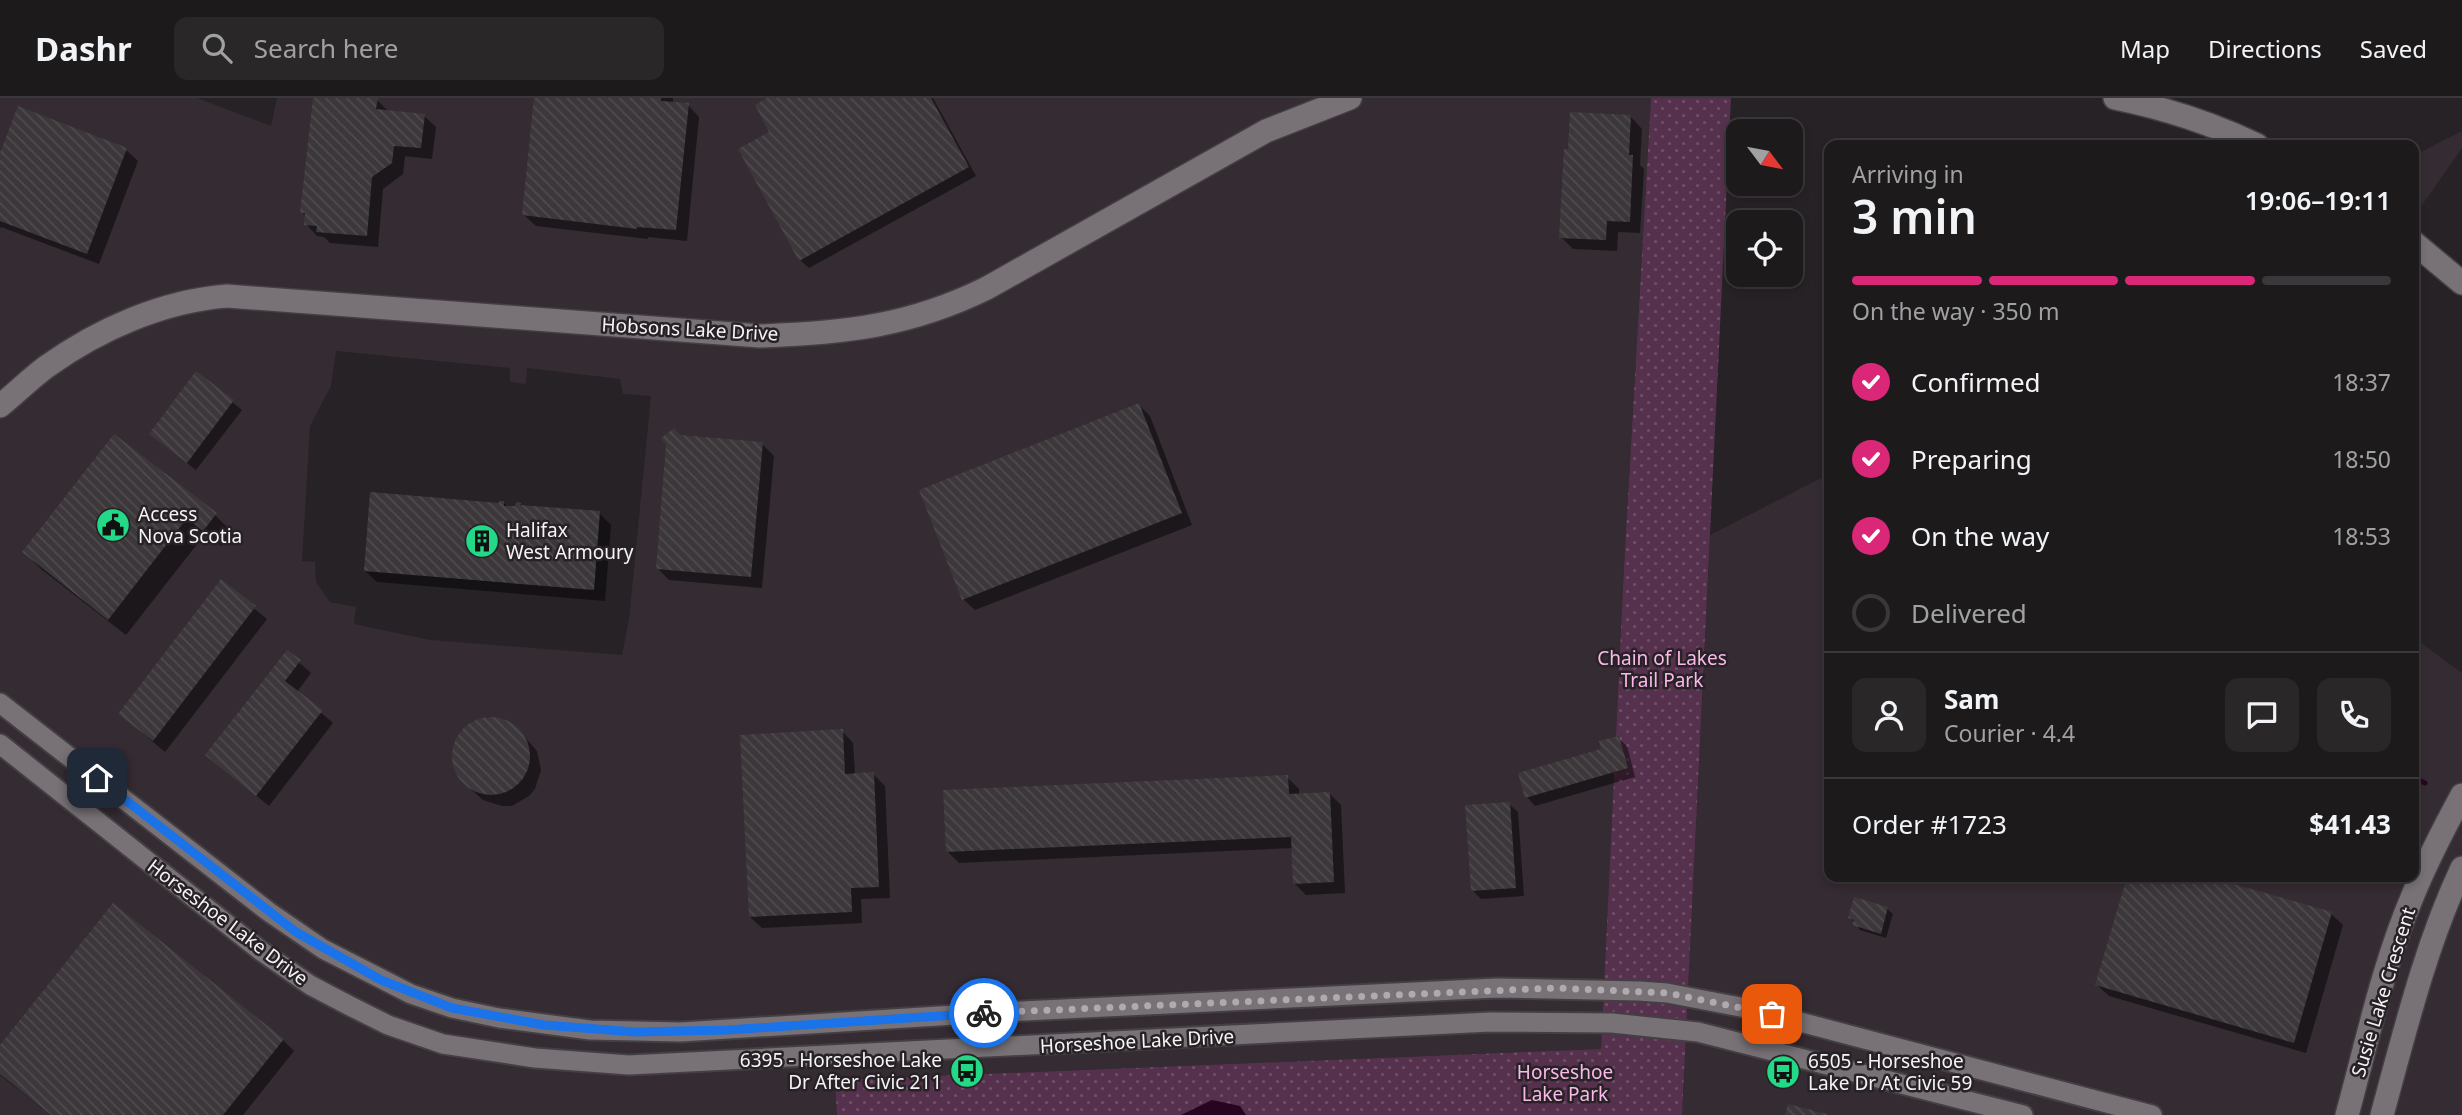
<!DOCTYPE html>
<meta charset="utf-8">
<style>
:root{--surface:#1d1a1c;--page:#2a2729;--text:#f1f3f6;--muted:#a0a1a3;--line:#3b383b;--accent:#db2777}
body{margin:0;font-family:"Noto Sans",sans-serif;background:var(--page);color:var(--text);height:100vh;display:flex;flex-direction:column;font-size:26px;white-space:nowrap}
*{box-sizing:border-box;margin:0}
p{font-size:23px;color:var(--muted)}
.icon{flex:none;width:38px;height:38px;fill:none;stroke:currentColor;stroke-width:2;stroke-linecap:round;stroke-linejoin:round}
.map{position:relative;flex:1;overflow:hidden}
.panel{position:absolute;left:1824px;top:42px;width:595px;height:742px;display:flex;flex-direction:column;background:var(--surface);border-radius:14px;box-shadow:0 4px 10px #0003,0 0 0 2px var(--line)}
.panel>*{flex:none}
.needle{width:46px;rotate:122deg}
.tools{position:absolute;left:1726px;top:21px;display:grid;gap:14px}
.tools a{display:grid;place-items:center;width:77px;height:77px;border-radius:14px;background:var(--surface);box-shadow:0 4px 10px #0003,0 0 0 2px var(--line);font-size:35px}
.pin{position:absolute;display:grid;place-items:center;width:60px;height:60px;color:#fff;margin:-30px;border-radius:14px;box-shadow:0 4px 10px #0006}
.courier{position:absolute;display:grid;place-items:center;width:70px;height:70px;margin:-35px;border:5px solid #1a73e8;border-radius:50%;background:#fff;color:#222;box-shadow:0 2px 9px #0007}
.overview em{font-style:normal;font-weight:600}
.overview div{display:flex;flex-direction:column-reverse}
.overview{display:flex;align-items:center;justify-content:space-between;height:119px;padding:0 28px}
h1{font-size:46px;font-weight:600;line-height:52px}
.bar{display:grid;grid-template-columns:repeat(4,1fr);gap:10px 7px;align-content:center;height:84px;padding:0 28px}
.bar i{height:9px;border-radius:5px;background:var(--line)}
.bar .current{background:var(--accent)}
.bar p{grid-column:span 4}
.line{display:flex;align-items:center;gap:18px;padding:0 28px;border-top:2px solid var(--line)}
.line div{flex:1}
.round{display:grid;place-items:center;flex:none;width:74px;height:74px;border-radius:14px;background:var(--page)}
ol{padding:0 28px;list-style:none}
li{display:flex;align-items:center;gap:21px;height:77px}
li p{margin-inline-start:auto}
li .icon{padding:7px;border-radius:50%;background:var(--accent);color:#fff;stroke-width:4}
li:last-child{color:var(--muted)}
li i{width:38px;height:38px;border:4px solid var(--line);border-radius:50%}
header{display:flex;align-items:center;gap:42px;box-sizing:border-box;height:98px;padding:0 35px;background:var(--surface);border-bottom:2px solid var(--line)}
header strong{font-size:33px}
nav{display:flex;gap:38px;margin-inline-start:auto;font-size:24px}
.search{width:490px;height:63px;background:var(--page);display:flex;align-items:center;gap:18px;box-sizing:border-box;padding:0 24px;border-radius:14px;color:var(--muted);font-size:26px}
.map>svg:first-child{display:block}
.built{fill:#352b32;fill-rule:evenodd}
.grass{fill:url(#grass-dots)}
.water{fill:#270520}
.shadow{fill:#0007}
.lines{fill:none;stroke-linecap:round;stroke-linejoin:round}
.stream{stroke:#270520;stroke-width:5}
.building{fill:url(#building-back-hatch)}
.minor-casing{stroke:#433f42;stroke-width:23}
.tertiary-casing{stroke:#433f42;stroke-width:26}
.minor{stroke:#787276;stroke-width:19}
.tertiary{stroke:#787276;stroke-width:23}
.done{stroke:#aeaaad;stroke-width:7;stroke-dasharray:0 12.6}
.route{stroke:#1a73e8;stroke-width:9}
.labels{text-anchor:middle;stroke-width:5;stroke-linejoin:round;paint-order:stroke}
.street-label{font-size:19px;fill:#f6f3f5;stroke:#272226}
.poi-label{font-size:19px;fill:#f6f3f5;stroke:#272226;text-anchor:start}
.park-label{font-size:19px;fill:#fbb8e9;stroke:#272226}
</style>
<header>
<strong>Dashr</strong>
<div class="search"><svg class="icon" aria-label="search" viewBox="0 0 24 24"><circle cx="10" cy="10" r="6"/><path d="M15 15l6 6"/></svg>Search here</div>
<nav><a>Map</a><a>Directions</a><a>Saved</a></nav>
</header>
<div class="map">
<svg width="2462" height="1017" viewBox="0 0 2462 1017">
<defs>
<pattern id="grass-dots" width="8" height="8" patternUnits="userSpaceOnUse" patternTransform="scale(1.75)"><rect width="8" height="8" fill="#56314d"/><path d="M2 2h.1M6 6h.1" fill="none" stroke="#6f4f67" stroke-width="1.8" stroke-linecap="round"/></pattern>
<pattern id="building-back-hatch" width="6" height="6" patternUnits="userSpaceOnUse" patternTransform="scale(1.75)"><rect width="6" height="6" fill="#3c373a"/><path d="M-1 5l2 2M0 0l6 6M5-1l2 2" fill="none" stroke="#4f4b4d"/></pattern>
</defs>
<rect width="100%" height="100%" fill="#272226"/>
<!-- built -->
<g class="built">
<path d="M 0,0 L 197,0 L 271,28 L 277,0 L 1651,0 L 1624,469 L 1601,951 L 836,982 L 837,1017 L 0,1017 ZM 336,253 L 510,270 L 510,284 L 526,286 L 527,270 L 620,281 L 623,296 L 651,298 L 629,521 L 622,557 L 430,542 L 354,526 L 356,509 L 330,504 L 316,484 L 315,464 L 302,463 L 310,328 L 331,288 Z"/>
<polygon points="2462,33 2462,50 2413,120 2413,58"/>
<polygon points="1829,376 1829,779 2413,779 2413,539 2462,575 2462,1017 1682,1017 1710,437"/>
</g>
<!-- grass -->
<polygon class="grass" points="1651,0 1731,0 1682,1017 837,1017 835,982 1601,951 1624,469"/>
<!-- water -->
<polygon class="water" points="1212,1002 1240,1008 1246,1017 1181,1017"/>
<!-- shadow -->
<g class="shadow">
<polygon points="315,0 377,2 389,14 424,18 436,29 432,61 405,58 403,76 383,91 378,149 330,145 324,139 317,138 306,126 306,119 302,114"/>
<polygon points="535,0 673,0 673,6 688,7 699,19 687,143 648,139 648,141 536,128 524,117"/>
<polygon points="771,0 933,0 976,78 809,170 800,162 772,35"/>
<polygon points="1631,19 1642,31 1640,67 1644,71 1640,135 1618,134 1617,153 1573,151 1561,139"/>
<polygon points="126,52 138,63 99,166 1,129 0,131 0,60"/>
<polygon points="197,276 242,312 196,372 160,344"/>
<polygon points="1139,307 1150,318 1192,427 975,512 963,501"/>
<polygon points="115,338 215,417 232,434 221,448 205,436 126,537 41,471 24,454"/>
<polygon points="681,339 762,346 774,358 762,490 669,482 657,470"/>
<polygon points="504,405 508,410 517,410 520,406 522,409 599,415 611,427 605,503 377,484 365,473"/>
<polygon points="221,484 267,521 165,654 120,616"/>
<polygon points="287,554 311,575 297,594 333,625 269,708 207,657"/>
<polygon points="493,620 511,626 524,638 537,653 541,672 535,691 529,698 512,708 502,708 483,702 463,684 454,666 455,647 465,630 473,624"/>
<polygon points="842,633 853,645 855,677 873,676 885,688 890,800 861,801 862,825 762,830 750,819"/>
<polygon points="1618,640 1627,648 1635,679 1535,708 1527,699 1603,652"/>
<polygon points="1287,679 1299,691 1299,697 1330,696 1341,707 1345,795 1306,797 1295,786 1293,750 959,765 947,753"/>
<polygon points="1509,706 1518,714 1524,798 1481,801 1473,793"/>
<polygon points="2129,779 2203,779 2331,816 2343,827 2306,955 2109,898 2097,887"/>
<polygon points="1887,811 1893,816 1886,840 1860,832 1850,819"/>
<polygon points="283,942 294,953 243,1017 51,1017 0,977 0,950"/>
</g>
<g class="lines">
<!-- stream -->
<polyline class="stream" points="2413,680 2425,685"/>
</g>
<!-- building -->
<g class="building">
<polygon points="313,0 378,0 376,11 425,16 421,50 394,48 392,65 372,79 367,138 316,134 317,128 304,127 305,115 300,115"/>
<polygon points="534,0 661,0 661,3 689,5 676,132 637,129 637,131 522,117"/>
<polygon points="767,0 931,0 969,69 799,163 738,51 769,34 755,7"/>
<polygon points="18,8 127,50 87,156 0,123 0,55"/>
<polygon points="1570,14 1631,17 1629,57 1633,57 1630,124 1607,123 1606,142 1559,140 1564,51 1568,51"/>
<polygon points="196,273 234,302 187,365 149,336"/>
<polygon points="1139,305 1182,415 962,502 919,392"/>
<polygon points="674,330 680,337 763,344 751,479 656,471 666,347 661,340"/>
<polygon points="114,336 217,415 203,433 187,420 108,522 22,454"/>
<polygon points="370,394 499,405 499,403 504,403 504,408 515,408 516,404 521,405 520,407 600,413 594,492 364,473"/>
<polygon points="221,481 256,508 153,643 118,616"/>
<polygon points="287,552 301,562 285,583 323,612 256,698 205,657"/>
<circle cx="491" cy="658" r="39"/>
<polygon points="843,631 845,676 874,674 879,789 851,790 852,814 749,819 740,637"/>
<polygon points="1619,638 1628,670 1525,700 1518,675 1601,651 1599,643"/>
<polygon points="1288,677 1289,696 1330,694 1334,784 1293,786 1291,739 946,754 943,692"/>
<polygon points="1510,704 1516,790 1471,793 1465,707"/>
<polygon points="2127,779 2209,779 2332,814 2294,945 2095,887"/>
<polygon points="1854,799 1888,809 1881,836 1852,827 1854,822 1848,820"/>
<polygon points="113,805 284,941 223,1017 51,1017 0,976 0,947"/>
<polygon points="1788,1006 1827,1016 1827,1017 1785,1017"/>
</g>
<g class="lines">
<!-- minor casing -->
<g class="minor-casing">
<g id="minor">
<polyline points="0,605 269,814 323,851 411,896 452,910 499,920 590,932 681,934 1003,914 1497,890 1639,893 1667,895 1751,911 2152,1017"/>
<polyline points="0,646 261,853 310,887 350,908 388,927 443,946 535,960 629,967 1490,924 1612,925 1698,934 2023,1017"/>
</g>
</g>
<!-- tertiary casing -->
<g class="tertiary-casing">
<g id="tertiary">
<path d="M 2115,0 C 2164,10 2211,25 2257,47"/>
<polyline points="2413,144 2462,185"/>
<path d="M 0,308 C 16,295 30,281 46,269 C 99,231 163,203 227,198 L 760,238 C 845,235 910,228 987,190 L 1266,33 L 1350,0"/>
<path d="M 2347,1017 C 2367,944 2383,867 2413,797 C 2427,763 2444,730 2462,697"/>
<path d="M 2382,1017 C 2405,933 2425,849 2462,770"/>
</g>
</g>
<!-- minor -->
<use href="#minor" class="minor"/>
<!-- tertiary -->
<use href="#tertiary" class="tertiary"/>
</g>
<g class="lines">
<!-- done -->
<polyline class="done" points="984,915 1555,890 1667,895 1772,916"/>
<!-- route -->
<polyline class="route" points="97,680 296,834 381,882 452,910 544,927 635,934 727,932 984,915"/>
</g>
<!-- icons -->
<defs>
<g id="civic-disc" transform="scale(1.75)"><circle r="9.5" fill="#23d886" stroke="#272226"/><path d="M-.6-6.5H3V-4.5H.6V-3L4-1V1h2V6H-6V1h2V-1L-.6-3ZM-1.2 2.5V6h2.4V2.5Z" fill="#111"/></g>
<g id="building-disc" transform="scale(1.75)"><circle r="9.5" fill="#23d886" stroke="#272226"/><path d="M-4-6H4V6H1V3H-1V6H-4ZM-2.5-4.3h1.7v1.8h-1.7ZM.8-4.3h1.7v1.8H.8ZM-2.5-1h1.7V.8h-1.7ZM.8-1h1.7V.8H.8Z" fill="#111"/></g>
<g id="bus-disc" transform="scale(1.75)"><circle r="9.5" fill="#23d886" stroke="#272226"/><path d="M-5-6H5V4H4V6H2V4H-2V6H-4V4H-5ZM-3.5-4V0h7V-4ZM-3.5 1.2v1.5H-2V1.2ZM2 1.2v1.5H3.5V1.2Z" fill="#111"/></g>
</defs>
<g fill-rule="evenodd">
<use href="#civic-disc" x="113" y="427"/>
<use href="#building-disc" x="482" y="443"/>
<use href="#bus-disc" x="967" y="973"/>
<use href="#bus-disc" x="1783" y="974"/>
</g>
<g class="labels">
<!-- street labels -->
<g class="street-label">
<text transform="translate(690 231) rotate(3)" y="7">Hobsons Lake Drive</text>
<text transform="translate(228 824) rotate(37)" y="7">Horseshoe Lake Drive</text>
<text transform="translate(2383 894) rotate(-73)" y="7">Susie Lake Crescent</text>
<text transform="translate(1137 943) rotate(-3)" y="7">Horseshoe Lake Drive</text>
</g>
<!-- poi labels -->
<g class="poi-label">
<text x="138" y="423">Access<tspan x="138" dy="22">Nova Scotia</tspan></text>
<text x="506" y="439">Halifax<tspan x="506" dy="22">West Armoury</tspan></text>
<text x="942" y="969" text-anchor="end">6395 - Horseshoe Lake<tspan x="942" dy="22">Dr After Civic 211</tspan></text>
<text x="1808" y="970">6505 - Horseshoe<tspan x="1808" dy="22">Lake Dr At Civic 59</tspan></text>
</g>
<!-- park labels -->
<g class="park-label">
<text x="1662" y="567">Chain of Lakes<tspan x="1662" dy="22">Trail Park</tspan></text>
<text x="1565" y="981">Horseshoe<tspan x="1565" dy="22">Lake Park</tspan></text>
</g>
</g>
</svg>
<div class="tools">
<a><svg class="needle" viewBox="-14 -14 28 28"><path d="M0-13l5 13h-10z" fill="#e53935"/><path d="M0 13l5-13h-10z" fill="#a0a1a3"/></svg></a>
<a><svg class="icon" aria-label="locate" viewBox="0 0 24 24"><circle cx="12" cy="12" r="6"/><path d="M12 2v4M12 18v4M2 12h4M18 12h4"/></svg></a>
</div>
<div class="pin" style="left:1772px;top:916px;background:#ea580c"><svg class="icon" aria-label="bag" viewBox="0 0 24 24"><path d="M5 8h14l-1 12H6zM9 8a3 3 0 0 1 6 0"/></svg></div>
<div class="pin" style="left:97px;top:680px;background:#1f2937"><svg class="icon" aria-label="home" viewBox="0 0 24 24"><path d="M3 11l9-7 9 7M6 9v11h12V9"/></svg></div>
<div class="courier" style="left:984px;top:915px"><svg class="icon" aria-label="bike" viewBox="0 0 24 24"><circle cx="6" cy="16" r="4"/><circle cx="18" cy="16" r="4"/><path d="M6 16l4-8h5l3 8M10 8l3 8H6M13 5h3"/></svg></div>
<section class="panel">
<div class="overview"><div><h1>3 min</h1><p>Arriving in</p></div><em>19:06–19:11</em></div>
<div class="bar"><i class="current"></i><i class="current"></i><i class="current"></i><i></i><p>On the way · 350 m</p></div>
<ol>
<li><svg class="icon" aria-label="check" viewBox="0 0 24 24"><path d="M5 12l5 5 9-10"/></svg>Confirmed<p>18:37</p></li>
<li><svg class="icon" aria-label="check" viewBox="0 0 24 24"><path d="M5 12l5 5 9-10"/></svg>Preparing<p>18:50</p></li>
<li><svg class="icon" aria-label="check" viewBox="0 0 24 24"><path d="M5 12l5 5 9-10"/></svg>On the way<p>18:53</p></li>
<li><i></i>Delivered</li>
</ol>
<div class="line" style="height:126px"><a class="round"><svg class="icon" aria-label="person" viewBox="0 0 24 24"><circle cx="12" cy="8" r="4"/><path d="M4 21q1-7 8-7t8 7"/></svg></a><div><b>Sam</b><p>Courier · 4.4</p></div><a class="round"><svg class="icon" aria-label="chat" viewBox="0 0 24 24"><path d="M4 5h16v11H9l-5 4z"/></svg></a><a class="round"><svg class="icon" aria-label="phone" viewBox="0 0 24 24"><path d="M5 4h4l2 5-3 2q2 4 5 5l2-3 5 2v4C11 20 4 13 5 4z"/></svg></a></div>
<div class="line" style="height:91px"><div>Order #1723</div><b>$41.43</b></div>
</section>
</div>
